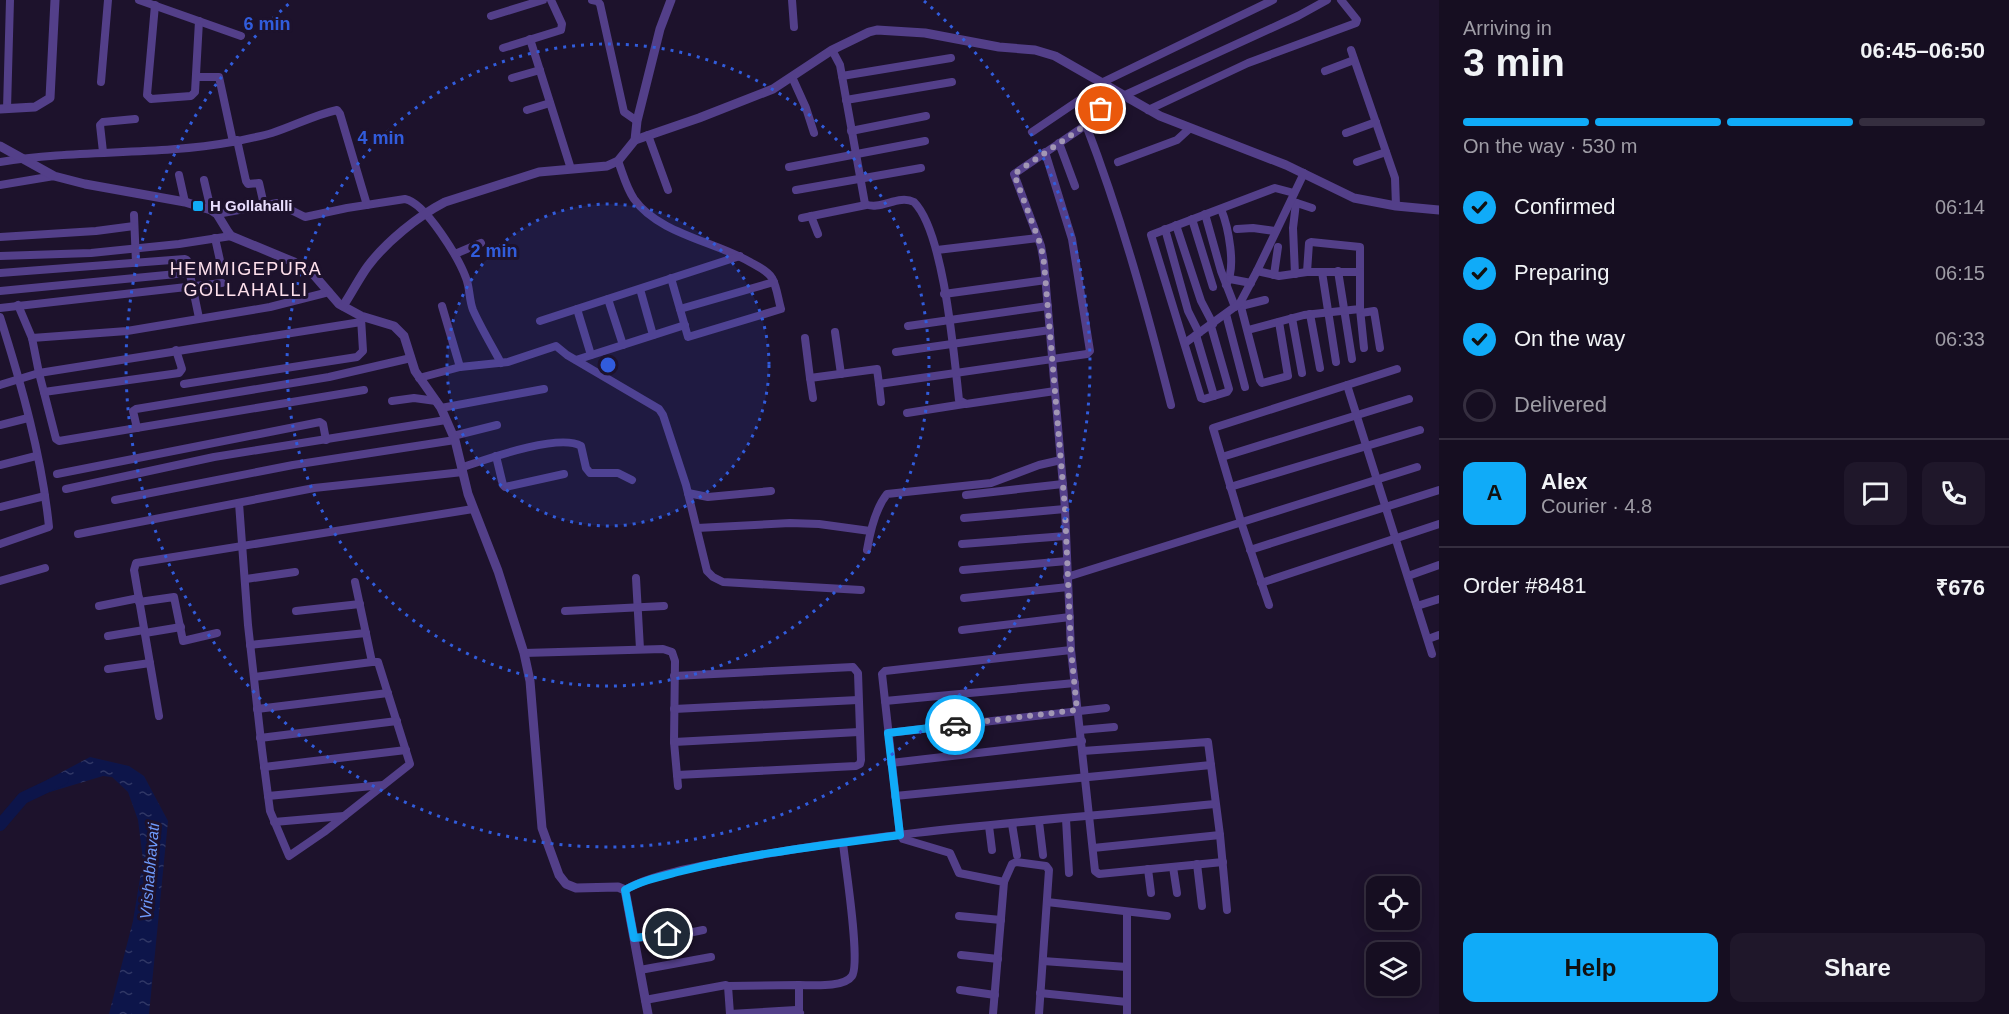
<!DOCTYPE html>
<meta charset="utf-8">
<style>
:root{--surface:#160e21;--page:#1f172a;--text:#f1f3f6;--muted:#9e9ca5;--line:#352e3f;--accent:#10abf8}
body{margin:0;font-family:Helvetica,sans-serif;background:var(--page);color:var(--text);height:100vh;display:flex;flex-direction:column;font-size:22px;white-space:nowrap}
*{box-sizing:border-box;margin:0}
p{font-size:20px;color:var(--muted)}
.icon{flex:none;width:33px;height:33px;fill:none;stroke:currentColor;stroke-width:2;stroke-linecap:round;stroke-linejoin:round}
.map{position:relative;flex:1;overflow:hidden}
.sheet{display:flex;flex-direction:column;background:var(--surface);width:570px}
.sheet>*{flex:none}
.tools{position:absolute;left:1366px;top:876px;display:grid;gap:12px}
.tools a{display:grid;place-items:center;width:54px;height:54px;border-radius:12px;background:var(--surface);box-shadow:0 3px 15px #0003,0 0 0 2px var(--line);font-size:30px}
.pin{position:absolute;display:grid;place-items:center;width:51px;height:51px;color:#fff;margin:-26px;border:3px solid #fff;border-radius:50%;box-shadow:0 2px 6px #0007}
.courier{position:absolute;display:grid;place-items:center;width:60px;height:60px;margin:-30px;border:4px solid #10abf8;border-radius:50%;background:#fff;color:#222;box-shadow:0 2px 8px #0007}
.overview em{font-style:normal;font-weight:700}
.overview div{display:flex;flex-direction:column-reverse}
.overview{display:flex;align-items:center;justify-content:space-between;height:102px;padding:0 24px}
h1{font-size:39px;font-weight:700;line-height:45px}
.bar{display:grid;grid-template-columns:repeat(4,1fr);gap:9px 6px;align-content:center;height:72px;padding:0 24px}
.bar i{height:8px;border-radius:4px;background:var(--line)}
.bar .on{background:var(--accent)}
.bar p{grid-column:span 4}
.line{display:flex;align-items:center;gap:15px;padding:0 24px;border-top:2px solid var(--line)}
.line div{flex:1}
.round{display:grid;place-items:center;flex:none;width:63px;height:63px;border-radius:12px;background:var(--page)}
ol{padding:0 24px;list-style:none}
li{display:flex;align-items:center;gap:18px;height:66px}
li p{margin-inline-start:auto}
li .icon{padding:6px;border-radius:50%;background:var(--accent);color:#111;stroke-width:4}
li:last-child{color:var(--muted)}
li i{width:33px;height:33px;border:3px solid var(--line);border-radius:50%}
.primary-button{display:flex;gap:12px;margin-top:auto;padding:12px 24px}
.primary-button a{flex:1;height:69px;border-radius:12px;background:var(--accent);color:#111;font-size:24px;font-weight:700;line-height:69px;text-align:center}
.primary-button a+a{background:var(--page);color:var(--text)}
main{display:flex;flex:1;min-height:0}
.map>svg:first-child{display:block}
.water{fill:url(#water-ripples)}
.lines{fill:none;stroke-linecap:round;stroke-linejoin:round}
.river{stroke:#0d154a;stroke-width:12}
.minor{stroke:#533f89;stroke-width:8}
.tertiary{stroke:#533f89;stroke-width:9}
.done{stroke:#a297b4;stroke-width:6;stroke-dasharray:0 10.8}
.route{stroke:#10abf8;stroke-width:8}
.ring{fill:none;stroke:#315cdc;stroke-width:3;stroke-dasharray:3 6}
.poi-dot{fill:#10abf8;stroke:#1d122c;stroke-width:2}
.labels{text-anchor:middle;stroke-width:6;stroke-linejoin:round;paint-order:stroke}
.poi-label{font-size:15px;font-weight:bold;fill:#e9defe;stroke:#1d122c;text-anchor:start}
.water-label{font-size:16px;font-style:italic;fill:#6f9afb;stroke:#1d122c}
.quarter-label{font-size:18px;letter-spacing:1.5px;fill:#fee0ec;stroke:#1d122c}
.centre{fill:#315cdc;stroke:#1d122c;stroke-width:3}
.ring-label{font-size:18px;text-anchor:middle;font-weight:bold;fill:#315cdc;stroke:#1d122c;stroke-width:6;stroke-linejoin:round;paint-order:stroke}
</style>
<main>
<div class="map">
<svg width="1439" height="1014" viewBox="0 0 1439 1014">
<defs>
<pattern id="water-ripples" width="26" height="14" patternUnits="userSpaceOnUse" patternTransform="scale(1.5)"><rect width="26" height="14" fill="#0d154a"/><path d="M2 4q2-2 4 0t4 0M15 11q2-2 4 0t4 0" fill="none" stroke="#303765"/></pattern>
</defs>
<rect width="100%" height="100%" fill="#1d122c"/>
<!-- water -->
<polygon class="water" points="90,757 129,766 144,776 168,821 149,1014 109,1014 133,921 143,860 138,820 128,792 112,777 103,776 50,792 47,780"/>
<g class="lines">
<!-- river -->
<polyline class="river" points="0,825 23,798 63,779"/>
<!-- minor -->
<g class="minor">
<polyline points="139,0 241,36"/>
<polyline points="592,0 597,1 600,4 624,112 637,121"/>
<polyline points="792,0 794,27"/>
<polyline points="155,5 147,95 151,99 191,96 195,92 199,21"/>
<polyline points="491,16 543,0"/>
<polyline points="530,39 571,169"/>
<polyline points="503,48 561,30 562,24 551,0"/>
<path d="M 832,50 L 840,65 L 865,204 C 880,211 898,194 914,202 C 944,232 954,356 959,400 L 966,404 L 1055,391"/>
<polyline points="1351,50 1395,178 1396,206"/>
<polyline points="1325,71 1354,60"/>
<polyline points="842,76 951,58"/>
<polyline points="196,77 219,77 233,142"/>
<polyline points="792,77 806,108 814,133"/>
<polyline points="512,78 540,70"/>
<polyline points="101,82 108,0"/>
<polyline points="1101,83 1273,0"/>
<polyline points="1117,93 1086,125 1014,174 1041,246 1044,263 1065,509 1071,650 1095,871 1099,874 1223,862"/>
<polyline points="1123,96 1298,16 1327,0"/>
<polyline points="846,100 952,82"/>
<polyline points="7,109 10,0"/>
<polyline points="527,110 550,103"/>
<polyline points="1148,110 1248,63 1356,23 1357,20 1341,0"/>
<path d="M 1086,125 C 1121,216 1147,310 1171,405"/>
<polyline points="851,131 926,116"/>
<polyline points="1032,132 1103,84"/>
<polyline points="1346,133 1376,122"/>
<polyline points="648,135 668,190"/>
<polyline points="237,140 246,181 248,184 259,183 264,205"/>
<polyline points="1059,143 1075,186"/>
<polyline points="103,152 100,125 103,122 135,119"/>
<path d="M 618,161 C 623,174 626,187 634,199 C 659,234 714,241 750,262 C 757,266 767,270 772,278 C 777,287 778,299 781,309 L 688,337 L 671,278"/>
<path d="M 0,162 C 77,149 155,156 232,142 C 245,139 259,137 272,133 C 294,126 314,115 337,110 L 340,114 L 367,205"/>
<polyline points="1118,162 1177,140 1189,129"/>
<polyline points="1357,162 1386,152"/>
<polyline points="789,167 925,141"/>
<polyline points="179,175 185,202"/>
<polyline points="204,180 211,210"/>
<polyline points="0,185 54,176"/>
<polyline points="796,190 921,168"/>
<polyline points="1291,201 1312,208"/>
<path d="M 1221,209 C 1228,226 1237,268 1226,285"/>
<path d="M 217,214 L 277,203 L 305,217 L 347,208 L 405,199 C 426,203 459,259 466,278 C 470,288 469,300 473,310 C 481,328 492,346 501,363"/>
<polyline points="1205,214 1221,271 1235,307"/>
<polyline points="134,215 136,263"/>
<polyline points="811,216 818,234"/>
<polyline points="802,218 866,205"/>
<polyline points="1192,219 1213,287"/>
<polyline points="1176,225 1201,301 1213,324"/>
<polyline points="1165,229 1188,311 1199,333"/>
<polyline points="1237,229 1253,228 1275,231"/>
<polyline points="0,237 96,231 134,226"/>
<polyline points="937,250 1038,238"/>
<polyline points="455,254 481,243"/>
<polyline points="0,256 91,253 179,244 231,236"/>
<polyline points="1338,271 1352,359"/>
<polyline points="1307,272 1309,243 1311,242 1360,247 1360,272"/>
<polyline points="1322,272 1336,362"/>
<polyline points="0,273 185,259 187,260 199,318"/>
<polyline points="1295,274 1293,228 1296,203"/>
<polyline points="1274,275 1278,247"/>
<polyline points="1230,279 1251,283"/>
<polyline points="640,289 653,335"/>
<polyline points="0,291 218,270 221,265 215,238"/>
<polyline points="944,294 1046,280"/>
<polyline points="608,299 623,345"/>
<polyline points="1240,303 1260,380 1262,383 1288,376 1279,322"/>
<polyline points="18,305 32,338 39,373 56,439 59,441 364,390"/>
<polyline points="442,306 460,367"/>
<polyline points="1241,306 1265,300"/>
<polyline points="0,308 222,283"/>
<polyline points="577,309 591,355"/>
<polyline points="680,309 774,282"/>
<polyline points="1360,309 1364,348"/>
<polyline points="1361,313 1374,311 1380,348"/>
<polyline points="1226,314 1245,387"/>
<polyline points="1310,314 1320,368"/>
<path d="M 0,317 C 21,383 42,457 49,527 L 0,544"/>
<polyline points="1292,318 1302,373"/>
<polyline points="540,321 740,256"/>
<polyline points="908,326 1048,306"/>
<polyline points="1211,326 1229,389 1227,392 1204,399 1201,398 1151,235 1275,188 1294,193"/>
<polyline points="1248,330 1304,315 1360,309 1360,272 1307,272 1279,276 1257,271"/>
<polyline points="835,332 841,374"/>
<polyline points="1196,335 1214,396"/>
<polyline points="32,338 127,331 270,307 329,292"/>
<polyline points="805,338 810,378"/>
<polyline points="1185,343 1240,303 1257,271 1304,173"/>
<polyline points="896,352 1050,330"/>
<polyline points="576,360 685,325"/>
<polyline points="419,378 460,367 508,362 556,346 567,355 659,409 663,415 686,485 707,571 713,577 723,582 861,590"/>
<polyline points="184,384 357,357 363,351 361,318"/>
<polyline points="0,385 39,373 361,322"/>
<polyline points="1347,385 1432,654"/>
<polyline points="44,392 179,373 182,369 176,350"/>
<polyline points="813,398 810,378 877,369 879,384"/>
<polyline points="392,401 414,398 436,401"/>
<polyline points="881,402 879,384 1087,354 1090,351 1072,239 1045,152"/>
<polyline points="441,408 544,389"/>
<polyline points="907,413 964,404"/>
<polyline points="0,425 28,418"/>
<polyline points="137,428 133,411 136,409 329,377 411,358"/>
<polyline points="453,436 497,425"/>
<polyline points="496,456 503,485 505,487 564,474"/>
<polyline points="1222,457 1409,399"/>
<polyline points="0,465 36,456"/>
<path d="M 463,467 C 487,459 559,433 581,446 L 586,468 L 590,473 L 618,473 L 632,480"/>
<polyline points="57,474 320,422 323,424 326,440"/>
<polyline points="1230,487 1420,430"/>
<polyline points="66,489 214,457 446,420"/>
<polyline points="688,493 708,497 771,491"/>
<polyline points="966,495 1063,484"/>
<polyline points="115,500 293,465 455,440"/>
<polyline points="239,503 248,625 262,750 270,811 289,856 324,832 410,764 378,662 372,662 355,582"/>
<polyline points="0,507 45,496"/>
<polyline points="964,518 1065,509"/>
<polyline points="697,528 790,523 819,524 870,531"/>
<polyline points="78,534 314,488 463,472"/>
<polyline points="962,544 1066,536"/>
<path d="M 867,550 C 870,532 875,509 887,494 L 991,483 L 1039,465 L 1061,460"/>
<polyline points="1250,550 1439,490"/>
<polyline points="963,570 1067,561"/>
<polyline points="1408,576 1439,565"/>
<polyline points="1067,577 1417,467"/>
<polyline points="636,578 640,649"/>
<polyline points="246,579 295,572"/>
<polyline points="0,581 45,568"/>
<polyline points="1261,583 1439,524"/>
<polyline points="964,598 1068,587"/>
<polyline points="139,602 174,597 183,641 217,633"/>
<polyline points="1269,605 1241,522 1213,428 1397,369"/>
<polyline points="99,606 139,598"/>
<polyline points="1417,606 1439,599"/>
<polyline points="296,611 360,604"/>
<polyline points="565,611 664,606"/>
<polyline points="962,630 1070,617"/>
<polyline points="145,633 181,627"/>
<polyline points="108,636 144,630"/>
<polyline points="1428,639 1439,635"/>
<polyline points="250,645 366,633"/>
<polyline points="524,653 663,649 672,652 675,661 674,742 678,786"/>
<polyline points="108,669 150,663"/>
<polyline points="674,676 853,667 858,673 861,760 860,764 856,766 677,775"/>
<polyline points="254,677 372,662"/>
<polyline points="885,701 1075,683"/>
<polyline points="257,709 388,693"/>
<polyline points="674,709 858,700"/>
<polyline points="159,716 134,570 136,563 473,509"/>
<polyline points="1080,730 1114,727"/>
<polyline points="888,733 1106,708"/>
<polyline points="260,738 397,721"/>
<polyline points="674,742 859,732"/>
<polyline points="1083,751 1208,742 1220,835 1227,910"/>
<polyline points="891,763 1082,741"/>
<polyline points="264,767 406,750"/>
<polyline points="268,796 383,785"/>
<polyline points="895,796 1211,765"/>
<polyline points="1066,819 1069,873"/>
<polyline points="274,822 344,816"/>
<polyline points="1039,822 1043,855"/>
<polyline points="1012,824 1017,855"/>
<polyline points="989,826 992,850"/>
<polyline points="1093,848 1220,835"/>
<polyline points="1197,864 1202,906"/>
<polyline points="1173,867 1177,893"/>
<polyline points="1148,869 1151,893"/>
<polyline points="1004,882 1012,864 1016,862 1046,866 1049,870 1039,1014"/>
<path d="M 625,890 C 652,873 711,864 744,858 C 899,829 1058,820 1215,804"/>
<polyline points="1047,902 1167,916"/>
<polyline points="959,916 1001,920"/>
<polyline points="634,938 679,935 703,930"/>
<polyline points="961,955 998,959"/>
<polyline points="1043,961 1127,967"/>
<polyline points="640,970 711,957"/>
<path d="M 799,985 C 812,985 844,988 852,976 C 861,962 845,864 843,843"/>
<polyline points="728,986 799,985 799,1010"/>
<polyline points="960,990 995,995"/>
<polyline points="1040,993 1127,1002"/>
<polyline points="645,1000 726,985 728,986 730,1014"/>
<polyline points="730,1014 796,1010 800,1013"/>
<polyline points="993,1014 1004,882 959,873 950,853 903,839 900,835 882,674 885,671 1071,650"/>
<polyline points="1127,1014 1127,912"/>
</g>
<!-- tertiary -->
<g class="tertiary">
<polyline points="0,109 35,107 50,98 55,0"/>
<polyline points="635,140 699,118 773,89 832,50 869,32 877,30 925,33 999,47 1035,50 1055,56 1160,116 1286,165 1354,198 1396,206 1439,210"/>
<polyline points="0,146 54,176 85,184 185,202 211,210 217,214 228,232 231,236 294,262 314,275 339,304 361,316 394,326 404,336 415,371 441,408 455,440 468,494 498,571 524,653 530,681 542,828 559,875 566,884 576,888 618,887 625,890 648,1014"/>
<path d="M 343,306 C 352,293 359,278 368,266 C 386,242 418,216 445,202 L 539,172 L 607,166 L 618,161 L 635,140 L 637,121 L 660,29 L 671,0"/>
</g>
</g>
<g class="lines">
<!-- done -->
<polyline class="done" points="955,725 1077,710 1071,650 1065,509 1044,263 1041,246 1014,174 1086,125 1101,109"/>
<!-- route -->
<path class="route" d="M 668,934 L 634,938 L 625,890 C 642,880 663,876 682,871 C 753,853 827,845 900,835 L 888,733 L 955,725"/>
</g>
<!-- distance rings -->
<circle cx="608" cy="365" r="161" fill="#315cdc" fill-opacity=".12"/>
<g class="ring">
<circle cx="608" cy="365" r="161"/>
<circle cx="608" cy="365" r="321"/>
<path d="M924 1A482 482 0 1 1 292 1"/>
</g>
<!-- markers -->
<rect class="poi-dot" x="192" y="200" width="12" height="12" rx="3"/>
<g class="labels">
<!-- poi labels -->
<g class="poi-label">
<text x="210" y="211">H Gollahalli</text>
</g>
<!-- water labels -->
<g class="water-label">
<text transform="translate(149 871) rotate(-85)" y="6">Vrishabhavati</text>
</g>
<!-- quarter labels -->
<g class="quarter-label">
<text x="246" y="275">HEMMIGEPURA<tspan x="246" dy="21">GOLLAHALLI</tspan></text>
</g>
</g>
<circle cx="608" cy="365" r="9" class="centre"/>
<g class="ring-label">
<text x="267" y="30">6 min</text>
<text x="381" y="144">4 min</text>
<text x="494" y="257">2 min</text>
</g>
</svg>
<div class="tools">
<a><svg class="icon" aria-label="locate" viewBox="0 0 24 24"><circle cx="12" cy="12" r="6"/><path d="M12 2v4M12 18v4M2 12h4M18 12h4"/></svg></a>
<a><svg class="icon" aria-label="layers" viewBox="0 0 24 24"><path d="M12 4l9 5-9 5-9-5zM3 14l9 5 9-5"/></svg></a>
</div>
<div class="pin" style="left:1101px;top:109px;background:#ea580c"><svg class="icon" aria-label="bag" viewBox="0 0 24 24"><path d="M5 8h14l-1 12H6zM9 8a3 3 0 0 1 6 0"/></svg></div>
<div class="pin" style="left:668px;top:934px;background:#1f2937"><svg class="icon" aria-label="home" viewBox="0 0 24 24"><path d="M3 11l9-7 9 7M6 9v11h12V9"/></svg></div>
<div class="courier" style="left:955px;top:725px"><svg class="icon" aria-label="car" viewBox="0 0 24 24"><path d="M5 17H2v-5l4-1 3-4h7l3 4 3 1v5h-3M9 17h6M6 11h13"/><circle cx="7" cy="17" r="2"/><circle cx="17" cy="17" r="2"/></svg></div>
</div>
<section class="sheet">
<div class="overview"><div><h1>3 min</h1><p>Arriving in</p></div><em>06:45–06:50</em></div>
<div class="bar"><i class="on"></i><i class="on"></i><i class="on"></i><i></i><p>On the way · 530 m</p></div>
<ol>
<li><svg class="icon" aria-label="check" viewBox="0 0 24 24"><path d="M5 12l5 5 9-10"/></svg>Confirmed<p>06:14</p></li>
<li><svg class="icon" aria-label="check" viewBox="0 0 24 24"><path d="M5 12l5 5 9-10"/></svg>Preparing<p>06:15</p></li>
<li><svg class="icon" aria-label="check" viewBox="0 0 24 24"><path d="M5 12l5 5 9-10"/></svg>On the way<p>06:33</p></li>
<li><i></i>Delivered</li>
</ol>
<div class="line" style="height:108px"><b class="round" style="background:var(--accent);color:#111">A</b><div><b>Alex</b><p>Courier · 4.8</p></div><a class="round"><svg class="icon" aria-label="chat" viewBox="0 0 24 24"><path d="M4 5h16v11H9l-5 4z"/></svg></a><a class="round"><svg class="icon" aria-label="phone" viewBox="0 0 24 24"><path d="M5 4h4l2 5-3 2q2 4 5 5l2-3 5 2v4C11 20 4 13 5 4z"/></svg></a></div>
<div class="line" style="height:78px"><div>Order #8481</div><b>₹676</b></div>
<div class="primary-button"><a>Help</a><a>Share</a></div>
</section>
</main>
